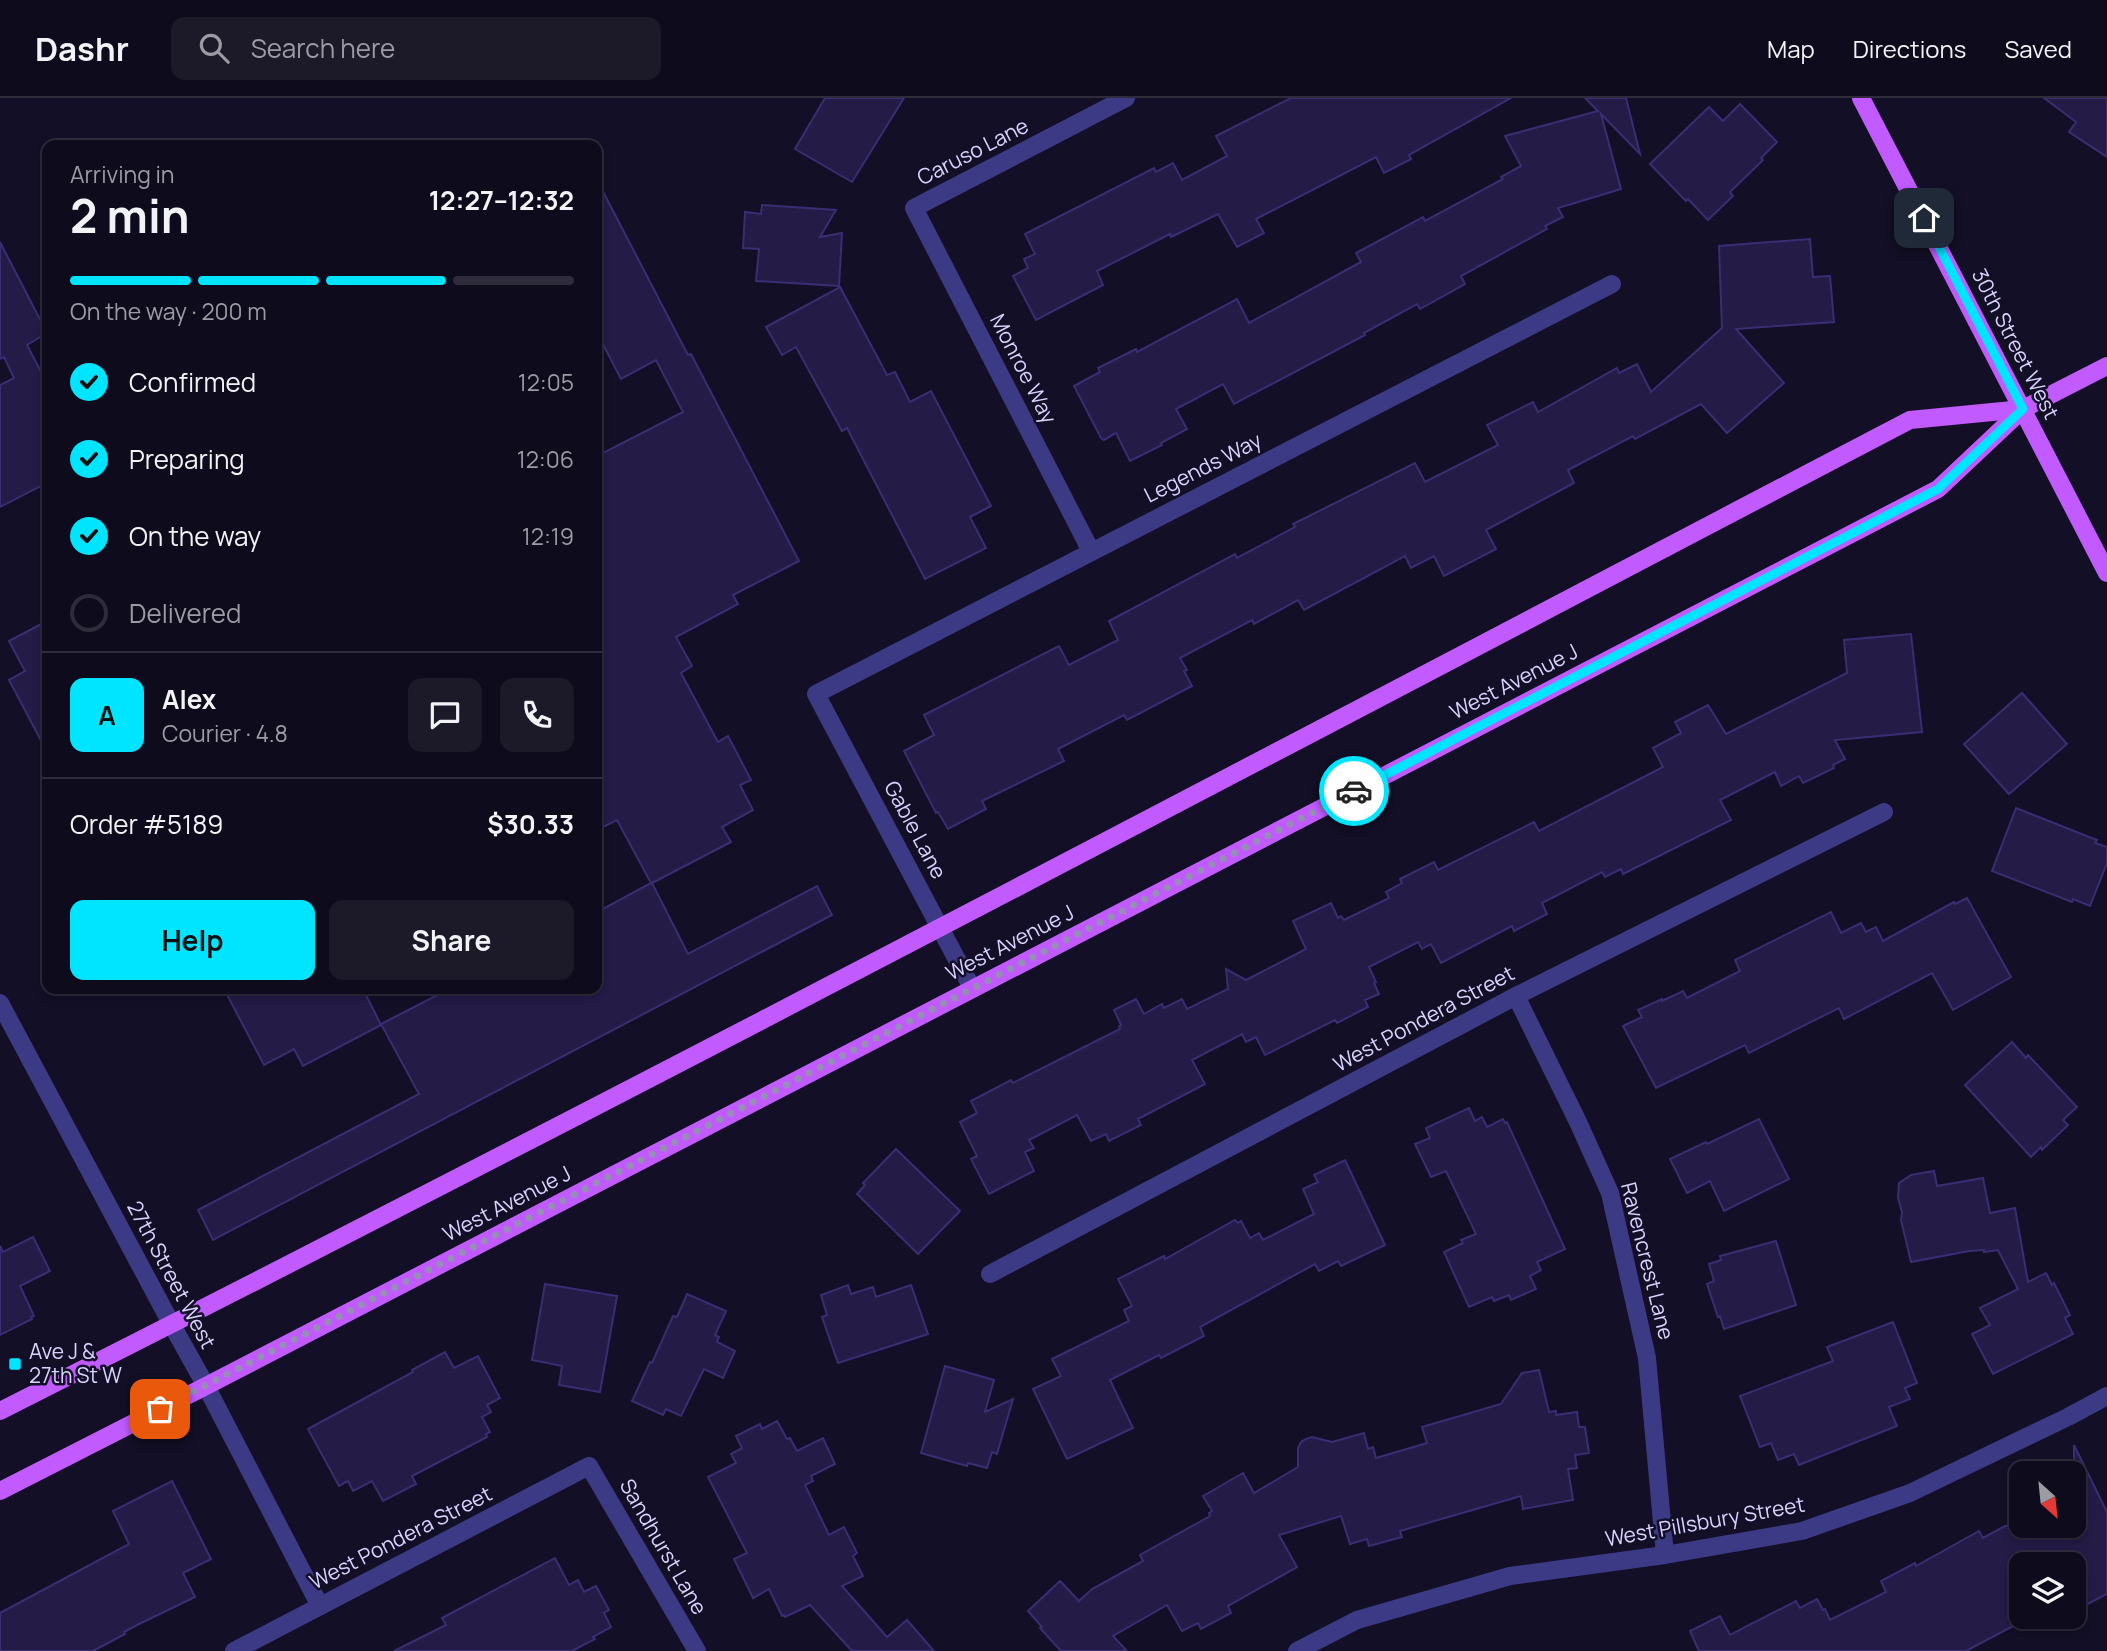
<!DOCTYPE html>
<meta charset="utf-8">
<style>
:root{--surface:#0e0b1c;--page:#1c1929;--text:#f1f3f6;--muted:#9b9ba3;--line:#2e2b3b;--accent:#00e5ff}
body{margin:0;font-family:Manrope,sans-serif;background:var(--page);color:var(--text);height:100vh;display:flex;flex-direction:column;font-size:26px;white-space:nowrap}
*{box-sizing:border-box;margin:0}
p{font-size:23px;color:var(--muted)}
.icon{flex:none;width:38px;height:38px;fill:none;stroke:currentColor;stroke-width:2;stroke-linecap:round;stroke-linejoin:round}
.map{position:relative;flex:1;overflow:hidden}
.side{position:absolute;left:42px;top:42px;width:560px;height:854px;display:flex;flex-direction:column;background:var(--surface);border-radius:14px;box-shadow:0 4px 10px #0003,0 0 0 2px var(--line)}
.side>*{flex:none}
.needle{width:46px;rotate:153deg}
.tools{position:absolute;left:2009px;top:1363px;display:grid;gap:14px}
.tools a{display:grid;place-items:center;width:77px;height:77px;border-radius:14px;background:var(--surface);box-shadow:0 4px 10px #0003,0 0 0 2px var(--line);font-size:35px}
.pin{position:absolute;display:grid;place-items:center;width:60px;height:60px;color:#fff;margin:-30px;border-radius:14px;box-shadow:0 4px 10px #0006}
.courier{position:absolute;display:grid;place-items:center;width:70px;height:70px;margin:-35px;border:5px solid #00e5ff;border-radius:50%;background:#fff;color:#222;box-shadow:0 2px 9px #0007}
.overview em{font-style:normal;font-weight:700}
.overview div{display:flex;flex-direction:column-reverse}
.overview{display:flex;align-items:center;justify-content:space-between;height:119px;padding:0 28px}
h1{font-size:46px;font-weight:700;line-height:52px}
.bar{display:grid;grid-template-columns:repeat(4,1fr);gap:10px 7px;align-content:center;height:84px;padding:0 28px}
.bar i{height:9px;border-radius:5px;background:var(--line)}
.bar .current{background:var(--accent)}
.bar p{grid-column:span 4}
.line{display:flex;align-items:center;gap:18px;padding:0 28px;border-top:2px solid var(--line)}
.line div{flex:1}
.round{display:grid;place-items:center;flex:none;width:74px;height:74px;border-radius:14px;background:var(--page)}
ol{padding:0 28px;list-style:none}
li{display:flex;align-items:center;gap:21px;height:77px}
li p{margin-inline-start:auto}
li .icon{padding:7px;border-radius:50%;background:var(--accent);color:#111;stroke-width:4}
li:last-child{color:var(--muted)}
li i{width:38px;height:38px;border:4px solid var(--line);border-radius:50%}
.action{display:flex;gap:14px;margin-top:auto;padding:14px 28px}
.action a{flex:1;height:80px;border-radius:14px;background:var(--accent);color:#111;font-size:28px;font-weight:700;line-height:80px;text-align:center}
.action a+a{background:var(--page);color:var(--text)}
header{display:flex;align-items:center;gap:42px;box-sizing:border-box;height:98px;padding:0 35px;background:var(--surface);border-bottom:2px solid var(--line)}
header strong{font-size:33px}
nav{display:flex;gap:38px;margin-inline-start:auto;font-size:24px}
.search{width:490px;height:63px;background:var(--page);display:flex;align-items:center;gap:18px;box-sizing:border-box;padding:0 24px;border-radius:14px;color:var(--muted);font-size:26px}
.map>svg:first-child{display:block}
.building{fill:#241b47;stroke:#3b2d73;stroke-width:2}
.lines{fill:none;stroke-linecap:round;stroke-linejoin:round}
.minor{stroke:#3d3a85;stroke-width:18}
.primary{stroke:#c25bff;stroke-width:18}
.done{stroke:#948fb3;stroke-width:7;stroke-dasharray:0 12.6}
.route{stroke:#00e5ff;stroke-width:9}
.poi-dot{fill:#00e5ff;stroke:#130f26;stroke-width:2.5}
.labels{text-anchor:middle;stroke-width:5;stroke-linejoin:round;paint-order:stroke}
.street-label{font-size:21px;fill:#d9d4ff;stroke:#130f26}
.poi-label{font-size:21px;fill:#d9d4ff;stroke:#130f26;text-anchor:start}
</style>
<header>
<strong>Dashr</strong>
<div class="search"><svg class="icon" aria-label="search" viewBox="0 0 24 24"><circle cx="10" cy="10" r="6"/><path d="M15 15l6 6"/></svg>Search here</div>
<nav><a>Map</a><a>Directions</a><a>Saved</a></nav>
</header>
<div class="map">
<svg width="2107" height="1553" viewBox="0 0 2107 1553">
<rect width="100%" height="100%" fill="#130f26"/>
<!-- building -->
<g class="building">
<polygon points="825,0 904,0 852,84 795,51"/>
<polygon points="1291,0 1511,0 1409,57 1411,61 1384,75 1376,59 1256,121 1264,135 1237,149 1218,116 1171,139 1170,136 1097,173 1103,187 1036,222 1013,178 1028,170 1024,161 1035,156 1025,136 1154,70 1156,74 1173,65 1182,82 1227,58 1216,38"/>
<polygon points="1585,0 1626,0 1640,56 1601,16 1621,91 1558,110 1563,119 1545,128 1547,131 1461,178 1465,186 1420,211 1417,206 1364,235 1365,237 1234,306 1223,286 1176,311 1187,331 1161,345 1162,347 1130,363 1116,335 1104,342 1101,340 1074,288 1100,274 1098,270 1136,251 1137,254 1237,201 1249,225 1361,164 1356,155 1423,119 1425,123 1503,81 1501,79 1521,68 1505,38 1598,13"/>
<polygon points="2044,0 2107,0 2107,59 2069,34 2076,24"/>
<polygon points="1740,6 1777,44 1761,60 1763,62 1730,94 1733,98 1708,122 1688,101 1686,103 1650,66 1709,9 1723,23"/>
<polygon points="597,82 688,257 691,256 799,463 733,497 738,506 676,539 692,568 681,575 718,644 728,638 751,682 740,687 753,712 722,729 731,744 652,785 688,856 817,788 832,817 213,1142 198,1112 419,996 381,926 449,891 597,891 597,814 651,785 617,722 597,732 597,358 683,314 656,262 621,281 597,235"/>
<polygon points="762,107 836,112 820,139 842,135 839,188 756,183 759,151 743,150 745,114 761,116"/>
<polygon points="1810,141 1813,179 1830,178 1834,224 1736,231 1784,285 1727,335 1701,306 1635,341 1633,338 1568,372 1574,385 1486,432 1496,451 1444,478 1434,458 1411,470 1405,458 1304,512 1298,502 1254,526 1252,522 1180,560 1187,572 1184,573 1192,588 1127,622 1124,617 1058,651 1064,663 982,703 986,711 948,731 938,714 936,715 904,653 934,637 924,617 1059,548 1069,567 1118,542 1109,523 1235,456 1237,460 1295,429 1293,426 1415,365 1425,384 1498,347 1487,327 1533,304 1538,314 1617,270 1619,275 1637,266 1651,294 1722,230 1719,148"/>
<polygon points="0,144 47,235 27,247 47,285 47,385 0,409 0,287 14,280 4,259 0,261"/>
<polygon points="840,189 887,277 895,274 910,304 931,293 991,408 970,419 986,450 925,481 847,330 842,333 796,249 782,257 766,229"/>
<polygon points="47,523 47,654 9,582 25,573 9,543"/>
<polygon points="1911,536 1922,634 1835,642 1845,661 1833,667 1834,670 1803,685 1799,678 1781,688 1775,674 1720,702 1731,722 1623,776 1621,771 1605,779 1602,774 1542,805 1547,816 1514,833 1512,828 1441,865 1431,846 1422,851 1418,844 1369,869 1376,884 1374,885 1379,896 1365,902 1368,909 1337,925 1335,922 1265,957 1256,939 1246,944 1242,936 1192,962 1205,986 1138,1021 1141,1027 1109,1043 1106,1036 1091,1043 1077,1017 1029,1042 1034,1050 1025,1054 1034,1073 989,1096 971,1061 977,1058 960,1024 977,1015 971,1003 1011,982 1013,985 1120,931 1119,928 1121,927 1114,912 1136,901 1144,916 1162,906 1164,910 1182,901 1187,911 1228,891 1226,871 1246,882 1306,851 1293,823 1331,805 1338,820 1341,818 1344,822 1389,800 1386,794 1402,785 1400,781 1434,764 1438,772 1534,724 1539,733 1663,669 1653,650 1681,635 1675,624 1708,607 1726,636 1847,575 1844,542"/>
<polygon points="2022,595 2067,646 2009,696 1964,646"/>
<polygon points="2016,710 2097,742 2095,745 2107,749 2107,765 2090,808 2073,801 2072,804 1992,773"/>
<polygon points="1967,800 2011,879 1953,912 1932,875 1844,921 1839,910 1749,955 1745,947 1656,990 1623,928 1642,919 1638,912 1662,901 1662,903 1683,893 1687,900 1740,873 1735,862 1831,814 1841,835 1861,825 1866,834 1876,829 1883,843 1954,804 1955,806"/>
<polygon points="224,891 363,891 381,927 303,968 294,951 264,967"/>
<polygon points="2012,944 2026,960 2028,957 2077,1009 2063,1022 2068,1027 2042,1052 2041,1049 2031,1059 1965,987"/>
<polygon points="1469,1010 1475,1023 1482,1019 1487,1029 1503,1021 1505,1025 1507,1024 1565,1151 1537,1164 1541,1172 1530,1178 1536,1191 1511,1202 1509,1197 1494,1203 1492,1199 1469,1209 1444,1154 1463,1145 1461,1142 1476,1136 1446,1073 1431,1079 1415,1046 1430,1040 1426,1030"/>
<polygon points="1759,1021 1789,1081 1724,1113 1710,1083 1687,1095 1670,1061 1706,1044 1707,1046"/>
<polygon points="896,1051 960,1113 918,1156 857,1096 865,1087 863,1085"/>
<polygon points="1345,1062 1385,1147 1341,1168 1338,1163 1319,1173 1315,1166 1200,1229 1204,1238 1161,1260 1159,1257 1110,1282 1133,1330 1067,1361 1033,1291 1061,1278 1052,1261 1129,1223 1124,1212 1132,1208 1118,1181 1164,1158 1165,1161 1235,1122 1238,1125 1241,1123 1250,1140 1259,1135 1263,1142 1314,1116 1303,1091 1318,1084 1314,1077"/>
<polygon points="1934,1073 1937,1088 1983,1080 1990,1115 2015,1110 2028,1184 2046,1175 2052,1187 2054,1185 2070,1217 2065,1220 2073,1236 1993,1276 1972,1236 1990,1227 1980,1210 2018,1191 1998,1152 1984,1154 1984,1152 1969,1153 1911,1164 1901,1122 1902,1114 1898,1100 1899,1085 1911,1077"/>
<polygon points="33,1139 50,1173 20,1188 34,1218 31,1219 32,1221 0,1237 0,1148 3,1154"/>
<polygon points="1776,1143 1796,1207 1724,1231 1720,1218 1718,1219 1707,1186 1714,1183 1709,1166 1721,1162 1720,1158"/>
<polygon points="545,1186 617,1198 600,1294 559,1287 562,1268 532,1262"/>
<polygon points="848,1187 851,1196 873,1189 876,1199 911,1187 928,1236 838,1265 822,1219 827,1217 821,1197"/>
<polygon points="687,1196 726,1213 715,1237 719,1239 717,1244 735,1253 723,1280 704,1271 681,1318 666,1311 663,1317 632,1303 650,1264 652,1265 673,1218 677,1219"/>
<polygon points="1893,1224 1917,1285 1905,1290 1910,1301 1889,1309 1897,1328 1799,1367 1794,1356 1778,1362 1771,1345 1760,1349 1740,1298 1833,1263 1827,1249"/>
<polygon points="445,1254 454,1270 478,1258 500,1300 487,1307 491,1314 482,1319 490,1334 486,1336 487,1339 412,1378 416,1386 383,1403 372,1383 353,1393 348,1383 339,1388 308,1331 413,1274 412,1272"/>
<polygon points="945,1268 994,1282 985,1314 1013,1301 997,1356 992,1354 987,1370 968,1365 967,1368 921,1355"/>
<polygon points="1539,1272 1549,1314 1556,1313 1556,1317 1577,1314 1579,1329 1585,1329 1589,1355 1575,1357 1577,1370 1568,1371 1573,1402 1523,1411 1521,1398 1400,1433 1402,1439 1369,1448 1367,1441 1350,1446 1341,1418 1279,1437 1297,1469 1228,1508 1231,1515 1201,1531 1198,1525 1182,1533 1167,1507 1113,1538 1127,1553 1061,1553 1040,1530 1042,1529 1028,1513 1060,1483 1079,1503 1092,1491 1143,1463 1140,1457 1210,1418 1209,1415 1212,1413 1203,1398 1243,1375 1254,1395 1298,1369 1298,1350 1301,1344 1306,1341 1312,1339 1332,1344 1364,1335 1368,1351 1373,1349 1376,1360 1427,1345 1422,1329 1501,1306 1522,1275"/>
<polygon points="777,1323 787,1341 790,1340 797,1353 823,1340 835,1366 811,1378 813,1383 805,1387 829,1437 844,1429 857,1455 853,1458 863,1478 842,1488 887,1539 907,1522 934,1553 852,1553 810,1507 785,1519 784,1517 782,1518 769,1491 753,1500 734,1461 747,1455 708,1379 736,1365 731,1356 742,1350 736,1338 760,1326 762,1331"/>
<polygon points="2074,1347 2107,1414 2107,1496 2074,1513 2074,1466 2021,1466 2021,1524 1966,1553 1699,1553 1690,1533 1720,1518 1730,1537 1796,1503 1800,1510 1817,1501 1823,1512 1825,1511 1830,1522 1886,1494 1881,1483 1915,1465 1916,1468 1979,1433 1983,1440 2005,1428 2074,1428"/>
<polygon points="172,1383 211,1461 183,1475 195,1499 137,1527 124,1534 125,1536 93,1553 0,1553 0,1515 129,1446 113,1413"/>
<polygon points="555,1460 569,1487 578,1482 584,1494 596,1488 609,1512 604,1515 611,1529 593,1539 595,1541 572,1553 394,1553 446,1527 442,1520"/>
</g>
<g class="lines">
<!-- minor -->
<g class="minor">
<polyline points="1091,453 914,110 1126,0"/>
<polyline points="972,890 816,596 1612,186"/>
<polyline points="1516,898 1578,1024 1610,1095 1647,1260 1665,1457"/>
<polyline points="0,905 172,1227 206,1288 320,1508"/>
<polyline points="990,1176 1516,898 1884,714"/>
<polyline points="234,1553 589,1368 697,1553"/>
<polyline points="1297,1553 1357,1522 1510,1478 1665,1457 1802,1433 1910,1395 2068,1319 2107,1298"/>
</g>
<!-- primary -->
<g class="primary">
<polyline points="1861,0 2107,475"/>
<path d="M 0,1313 C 640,990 1275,654 1910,322 L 2023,311"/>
<polyline points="0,1393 206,1288 1938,391 2023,311 2107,268"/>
</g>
</g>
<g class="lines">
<!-- done -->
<polyline class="done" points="160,1311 1354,693"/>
<!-- route -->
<polyline class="route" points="1354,693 1938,391 2023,311 1924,120"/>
</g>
<!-- markers -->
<rect class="poi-dot" x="8" y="1259" width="14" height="14" rx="3.5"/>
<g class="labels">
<!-- street labels -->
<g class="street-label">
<text transform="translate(973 54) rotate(-27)" y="7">Caruso Lane</text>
<text transform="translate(2015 246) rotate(63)" y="7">30th Street West</text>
<text transform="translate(1023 271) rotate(63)" y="7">Monroe Way</text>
<text transform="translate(1203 370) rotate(-27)" y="7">Legends Way</text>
<text transform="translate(1514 584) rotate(-27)" y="7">West Avenue J</text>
<text transform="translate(915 732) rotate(62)" y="7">Gable Lane</text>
<text transform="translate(1010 845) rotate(-27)" y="7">West Avenue J</text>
<text transform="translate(1424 921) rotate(-28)" y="7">West Pondera Street</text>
<text transform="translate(507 1106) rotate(-27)" y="7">West Avenue J</text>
<text transform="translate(1647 1163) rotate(76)" y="7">Ravencrest Lane</text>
<text transform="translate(171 1177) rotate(62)" y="7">27th Street West</text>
<text transform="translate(1705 1424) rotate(-10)" y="7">West Pillsbury Street</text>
<text transform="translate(401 1440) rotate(-27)" y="7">West Pondera Street</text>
<text transform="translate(663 1449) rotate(60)" y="7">Sandhurst Lane</text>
</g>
<!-- poi labels -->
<g class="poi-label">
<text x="29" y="1261">Ave J &amp;<tspan x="29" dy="24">27th St W</tspan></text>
</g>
</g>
</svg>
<div class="tools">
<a><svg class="needle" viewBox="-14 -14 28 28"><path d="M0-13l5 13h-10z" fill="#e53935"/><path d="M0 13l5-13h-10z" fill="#9b9ba3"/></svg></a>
<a><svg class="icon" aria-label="layers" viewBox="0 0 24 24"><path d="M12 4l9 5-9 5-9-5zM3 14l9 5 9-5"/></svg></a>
</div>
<div class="pin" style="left:160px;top:1311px;background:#ea580c"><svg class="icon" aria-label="bag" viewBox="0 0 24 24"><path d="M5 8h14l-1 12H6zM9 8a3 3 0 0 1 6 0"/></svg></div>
<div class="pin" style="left:1924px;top:120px;background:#1f2937"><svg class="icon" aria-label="home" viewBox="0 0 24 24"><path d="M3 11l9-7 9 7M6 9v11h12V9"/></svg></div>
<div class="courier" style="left:1354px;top:693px"><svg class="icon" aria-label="car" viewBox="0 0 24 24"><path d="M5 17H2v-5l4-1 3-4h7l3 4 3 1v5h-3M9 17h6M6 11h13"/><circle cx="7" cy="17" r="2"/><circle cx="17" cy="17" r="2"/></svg></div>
<section class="side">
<div class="overview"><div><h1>2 min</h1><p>Arriving in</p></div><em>12:27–12:32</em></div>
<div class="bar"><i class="current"></i><i class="current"></i><i class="current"></i><i></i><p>On the way · 200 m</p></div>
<ol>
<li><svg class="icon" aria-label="check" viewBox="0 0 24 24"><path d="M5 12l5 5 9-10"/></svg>Confirmed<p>12:05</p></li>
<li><svg class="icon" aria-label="check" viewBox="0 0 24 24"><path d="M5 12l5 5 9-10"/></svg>Preparing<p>12:06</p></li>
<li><svg class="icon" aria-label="check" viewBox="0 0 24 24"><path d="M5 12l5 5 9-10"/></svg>On the way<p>12:19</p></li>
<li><i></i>Delivered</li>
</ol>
<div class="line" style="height:126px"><b class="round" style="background:var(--accent);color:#111">A</b><div><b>Alex</b><p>Courier · 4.8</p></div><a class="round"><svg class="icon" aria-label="chat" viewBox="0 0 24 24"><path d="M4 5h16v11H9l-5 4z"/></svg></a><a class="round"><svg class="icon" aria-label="phone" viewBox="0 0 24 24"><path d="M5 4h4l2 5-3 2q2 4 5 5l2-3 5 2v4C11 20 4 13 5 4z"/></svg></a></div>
<div class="line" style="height:91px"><div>Order #5189</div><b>$30.33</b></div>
<div class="action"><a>Help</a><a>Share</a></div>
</section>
</div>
